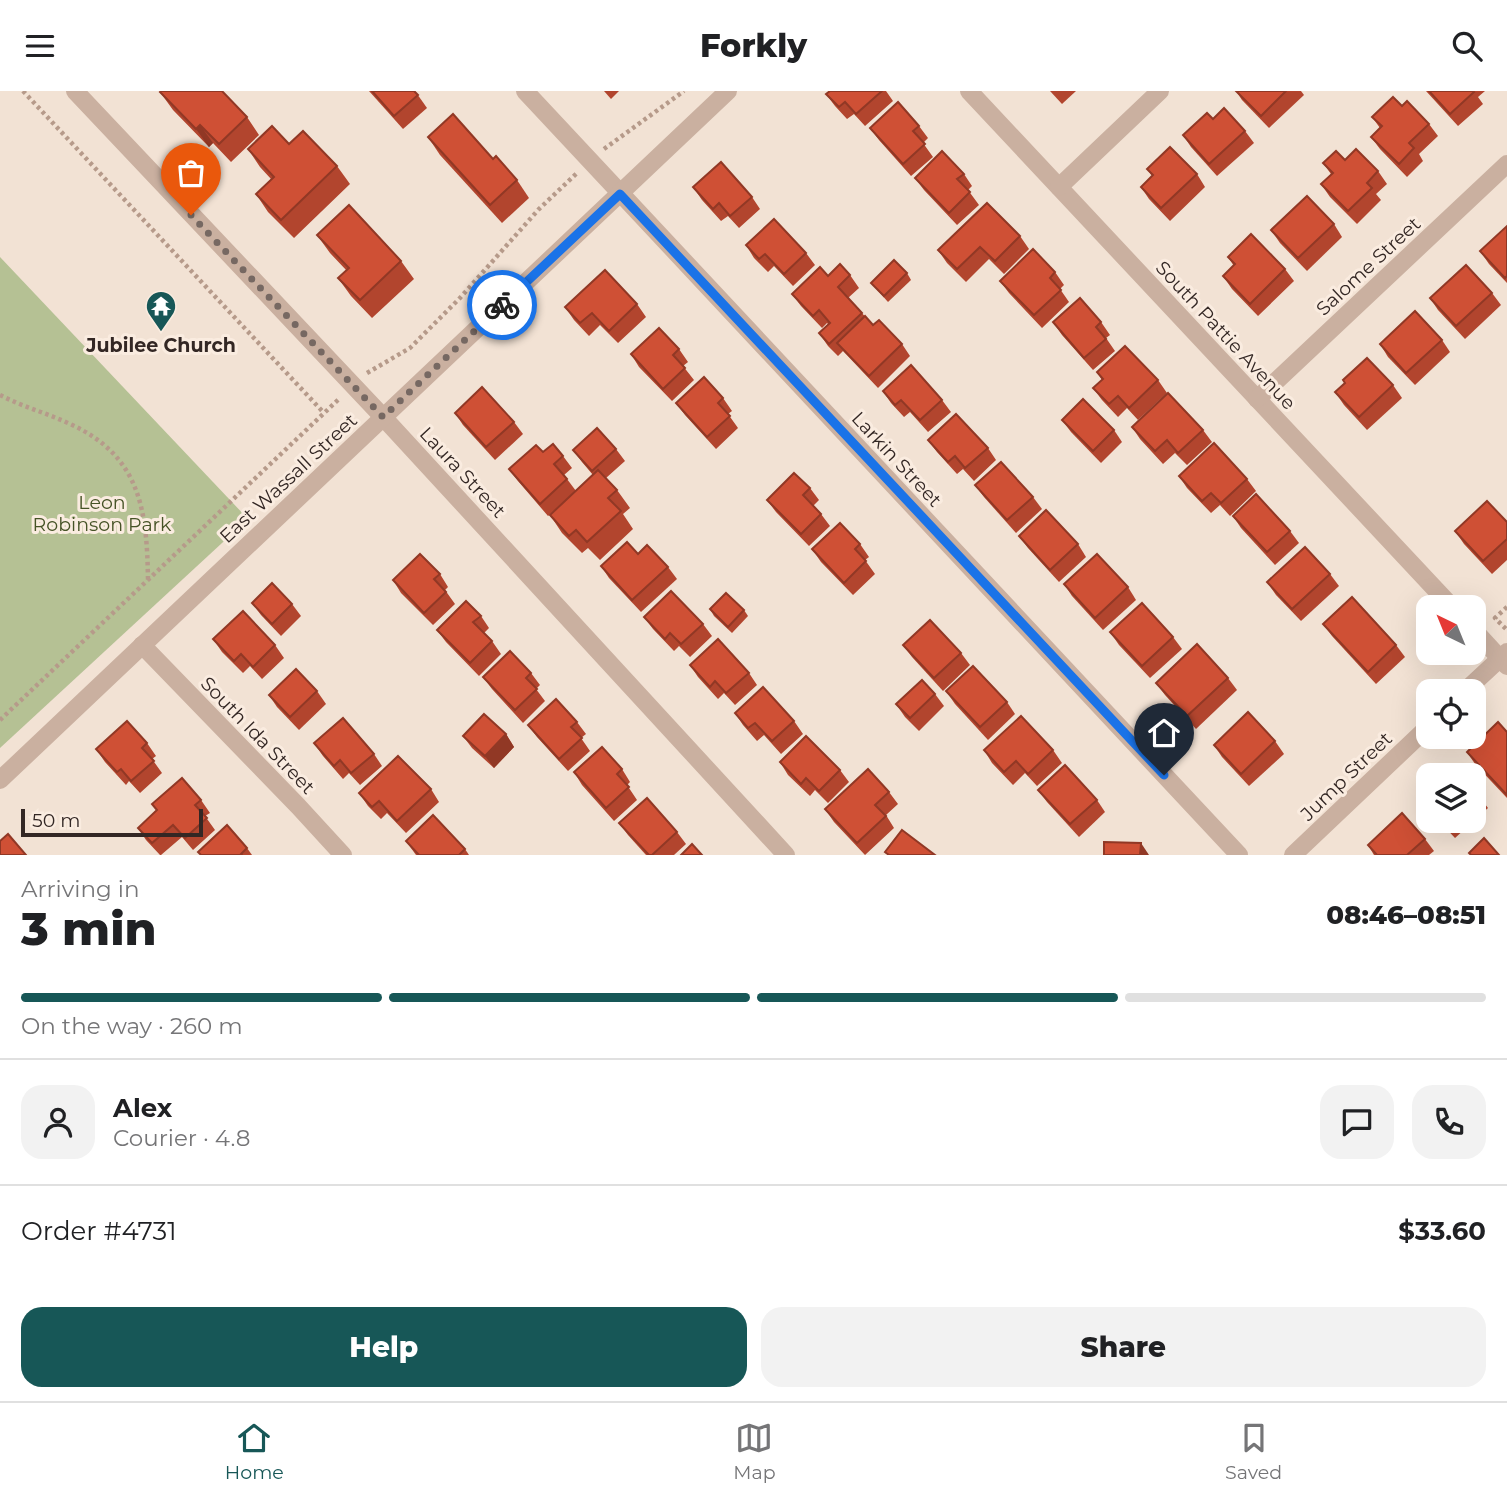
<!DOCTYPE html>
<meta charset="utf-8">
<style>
:root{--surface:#fff;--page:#f2f2f2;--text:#202124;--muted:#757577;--line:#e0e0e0;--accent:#175757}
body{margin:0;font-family:Montserrat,sans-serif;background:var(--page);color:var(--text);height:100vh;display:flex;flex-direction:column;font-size:26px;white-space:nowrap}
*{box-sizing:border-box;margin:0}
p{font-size:23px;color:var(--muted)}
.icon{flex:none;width:38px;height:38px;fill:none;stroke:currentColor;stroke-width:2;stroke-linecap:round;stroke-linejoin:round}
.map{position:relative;height:764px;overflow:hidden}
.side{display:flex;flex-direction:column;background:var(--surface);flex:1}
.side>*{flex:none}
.needle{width:46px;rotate:317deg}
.fabs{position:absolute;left:1416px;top:504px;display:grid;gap:14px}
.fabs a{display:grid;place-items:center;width:70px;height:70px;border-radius:14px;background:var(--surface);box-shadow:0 7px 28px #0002;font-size:35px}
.scale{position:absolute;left:21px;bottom:18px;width:182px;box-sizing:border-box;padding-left:7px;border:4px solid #332724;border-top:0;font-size:19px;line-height:24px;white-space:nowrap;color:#332724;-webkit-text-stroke:5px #faece0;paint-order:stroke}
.pin{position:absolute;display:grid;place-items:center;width:60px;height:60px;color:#fff;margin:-72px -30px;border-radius:50% 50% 50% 0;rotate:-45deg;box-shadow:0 0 7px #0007}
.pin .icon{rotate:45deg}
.courier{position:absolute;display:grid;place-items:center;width:70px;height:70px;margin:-35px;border:5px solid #1a73e8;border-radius:50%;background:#fff;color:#222;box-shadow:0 2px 9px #0007}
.summary em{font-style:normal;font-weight:800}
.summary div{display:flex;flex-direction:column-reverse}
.summary{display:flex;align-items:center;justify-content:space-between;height:119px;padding:0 21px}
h1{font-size:46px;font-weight:800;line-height:52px}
.bar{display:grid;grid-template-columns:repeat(4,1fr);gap:10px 7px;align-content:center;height:84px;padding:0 21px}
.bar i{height:9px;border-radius:5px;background:var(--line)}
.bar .current{background:var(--accent)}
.bar p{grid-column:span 4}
.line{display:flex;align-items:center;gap:18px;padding:0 21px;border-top:2px solid var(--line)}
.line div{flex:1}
.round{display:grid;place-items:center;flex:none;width:74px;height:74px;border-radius:21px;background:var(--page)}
.primary-button{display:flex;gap:14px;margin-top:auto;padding:14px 21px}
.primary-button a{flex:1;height:80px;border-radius:21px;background:var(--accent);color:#fff;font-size:28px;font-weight:800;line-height:80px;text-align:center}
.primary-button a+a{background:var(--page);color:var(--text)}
header{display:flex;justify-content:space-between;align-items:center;height:91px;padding:0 21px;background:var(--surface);font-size:32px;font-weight:800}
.dock{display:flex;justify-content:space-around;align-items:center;height:98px;border-top:2px solid var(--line);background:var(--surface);font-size:19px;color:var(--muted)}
.dock a{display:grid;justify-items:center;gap:4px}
.dock .current{color:var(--accent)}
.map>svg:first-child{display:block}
.green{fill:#b5c194}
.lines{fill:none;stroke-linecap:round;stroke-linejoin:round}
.path{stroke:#b69a8a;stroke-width:4.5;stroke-dasharray:3.5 3.5;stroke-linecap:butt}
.minor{stroke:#cab0a0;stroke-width:18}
.wall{fill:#b2452e}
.shaded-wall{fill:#913825}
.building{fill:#cf5035;stroke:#913825;stroke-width:2}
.done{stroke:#766862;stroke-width:7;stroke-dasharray:0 12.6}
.route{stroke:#1a73e8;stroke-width:9}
.labels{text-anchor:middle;stroke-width:6;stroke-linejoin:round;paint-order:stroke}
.street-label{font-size:19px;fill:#332724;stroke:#faece0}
.poi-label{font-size:19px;font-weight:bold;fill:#332724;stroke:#faece0}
.park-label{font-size:19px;fill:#465326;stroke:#faece0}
</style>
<header><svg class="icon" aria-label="menu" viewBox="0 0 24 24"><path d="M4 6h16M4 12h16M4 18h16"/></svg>Forkly<svg class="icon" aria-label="search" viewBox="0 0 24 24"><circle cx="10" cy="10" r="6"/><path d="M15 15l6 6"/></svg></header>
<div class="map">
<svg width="1507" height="764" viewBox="0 0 1507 764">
<rect width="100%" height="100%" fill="#f2e2d4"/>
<!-- green -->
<polygon class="green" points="0,166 248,428 0,657"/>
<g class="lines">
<!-- path -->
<g class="path">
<polyline points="23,0 324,322"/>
<polyline points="604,58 684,0"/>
<polyline points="367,282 410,257 459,208 539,118 577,82"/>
<path d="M 0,304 C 23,316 47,322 70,333 C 141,365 147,420 148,490"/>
<polyline points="1507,516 1495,527 1507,539"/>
<polyline points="0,629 340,307"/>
</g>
<!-- minor -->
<g class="minor">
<polyline points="75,0 383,326 786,764"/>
<polyline points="525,0 1239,764"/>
<polyline points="969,0 1452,516"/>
<polyline points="1059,96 1160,0"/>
<polyline points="1257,308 1507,73"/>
<polyline points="1474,539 1507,575"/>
<polyline points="142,554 298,715 343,764"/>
<polyline points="1465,600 1507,561"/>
<polyline points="0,689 728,0"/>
<polyline points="1293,764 1428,636"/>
</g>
</g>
<!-- wall -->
<g class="wall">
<polygon points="369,0 415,0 427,17 403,38"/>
<polygon points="604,0 619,0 611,8"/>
<polygon points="830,0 886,0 893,10 865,35 854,23 847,28 835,15 826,3"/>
<polygon points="1050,0 1076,0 1062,13"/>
<polygon points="1236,0 1301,0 1304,4 1269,37 1242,9"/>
<polygon points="1426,0 1485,0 1478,6 1483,13 1458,35"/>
<polygon points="160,1 247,26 259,44 231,71 213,52 209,56 173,19"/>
<polygon points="1402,15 1429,33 1438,45 1419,63 1423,70 1407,86 1380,58 1371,46 1380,37 1372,26"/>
<polygon points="1213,28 1245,40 1254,52 1217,85 1191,56 1183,44"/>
<polygon points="919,35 928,47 923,52 933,66 911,85 879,49 870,37"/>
<polygon points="428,46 493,68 517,89 529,107 502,132 440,64"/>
<polygon points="289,53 337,75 350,93 294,147 268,121 256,103 271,88 260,76 248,58"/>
<polygon points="1345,69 1378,80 1387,93 1376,103 1381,109 1357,133 1330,106 1321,93 1331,83 1323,72"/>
<polygon points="1147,78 1197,83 1205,96 1170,130 1149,108 1141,96 1152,85"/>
<polygon points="964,83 972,95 968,99 979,114 957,134 924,99 915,87"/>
<polygon points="693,96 752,106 760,118 739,137 728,125 721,130 702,109"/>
<polygon points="1334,133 1342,146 1307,180 1280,152 1271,139"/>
<polygon points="1507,135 1507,192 1489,173 1480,160"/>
<polygon points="317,144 401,170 414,188 372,227 351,205 338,187 347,180 330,162"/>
<polygon points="1020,145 1029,158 1004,183 989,168 966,191 947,172 938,159"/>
<polygon points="746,154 806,162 815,174 793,195 774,175 768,181 754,167"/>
<polygon points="1228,166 1285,178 1294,190 1258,225 1232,198 1223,185 1234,175"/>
<polygon points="1055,181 1064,194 1060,198 1069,211 1042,237 1009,202 1000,190"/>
<polygon points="907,182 911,189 888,211 871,192"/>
<polygon points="850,184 859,197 848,207 873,234 902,253 910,265 878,297 843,260 838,265 828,255 819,242 828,233 827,232 822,237 801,215 792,203 828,185"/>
<polygon points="1492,202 1501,214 1465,248 1438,219 1430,207"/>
<polygon points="637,213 646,226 618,252 600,234 589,245 574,229 565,216"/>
<polygon points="1053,231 1101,231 1110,244 1106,247 1115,260 1093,279 1062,244"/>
<polygon points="1442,249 1450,261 1415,294 1388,266 1380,253"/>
<polygon points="679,258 688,271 683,275 694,289 672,310 639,276 631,263"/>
<polygon points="1097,281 1158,289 1167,302 1138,329 1127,317 1118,326 1102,309 1093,297 1102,289"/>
<polygon points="1393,294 1402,307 1367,339 1344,314 1335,301"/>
<polygon points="883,300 942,309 951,321 928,341 910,321 904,326 891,312"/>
<polygon points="723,307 732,320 728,323 738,337 716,358 685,324 676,312"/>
<polygon points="455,322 514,331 523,343 495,369 463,334"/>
<polygon points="1062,329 1114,339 1122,351 1101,372 1071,341"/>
<polygon points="1132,336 1203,339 1212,351 1187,374 1175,362 1163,373 1140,348"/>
<polygon points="928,349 988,357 996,369 974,390 963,378 957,383 937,361"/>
<polygon points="616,358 625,370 606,387 617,399 630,417 623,423 633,438 600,469 588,457 582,462 562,442 550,424 555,419 548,425 518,390 509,378 543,361 563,365 572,377 564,384 576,400 593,384 582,371 573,359"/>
<polygon points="1179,385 1247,388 1256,400 1230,425 1220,414 1211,422 1187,397"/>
<polygon points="975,394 1033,406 1042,418 1016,442 984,406"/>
<polygon points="810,397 819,409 813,415 821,423 830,435 809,455 776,421 767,409"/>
<polygon points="1233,425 1290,440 1299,452 1275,474 1241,437"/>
<polygon points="1507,431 1507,469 1492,483 1464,453 1455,440"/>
<polygon points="1019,445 1078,453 1086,466 1059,491 1028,457"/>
<polygon points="860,453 869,466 865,469 875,483 853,504 821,471 812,458"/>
<polygon points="638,463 668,476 677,488 641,521 609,487 601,475"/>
<polygon points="440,483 448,496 445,499 455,513 433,534 401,502 393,489"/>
<polygon points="1330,483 1339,495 1301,530 1276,504 1267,491"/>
<polygon points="1064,493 1128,496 1136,509 1103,539 1072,505"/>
<polygon points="252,512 292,513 301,525 281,545 261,524"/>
<polygon points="710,518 744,519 748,525 732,542 714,525"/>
<polygon points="481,525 489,537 484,542 492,550 501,563 479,585 446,551 437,539"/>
<polygon points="644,526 703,533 712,545 690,566 679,555 674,560 653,538"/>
<polygon points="1323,533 1396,554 1405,566 1376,593 1332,545"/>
<polygon points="1110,541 1173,546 1182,558 1150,587 1119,554"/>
<polygon points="213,548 275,554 284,567 262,588 250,575 243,582 222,561"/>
<polygon points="903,554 961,562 970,574 943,600 912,566"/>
<polygon points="690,574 749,582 757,594 735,614 724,602 718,608 698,586"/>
<polygon points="531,582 540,594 536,598 545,610 523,632 492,598 483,586"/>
<polygon points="1228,587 1237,599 1196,638 1165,604 1156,592"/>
<polygon points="317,600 326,613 299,639 277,616 269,604"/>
<polygon points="946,600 1007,611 1015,623 988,649 955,613"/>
<polygon points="935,603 944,615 919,640 905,626 896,613"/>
<polygon points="735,622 794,630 803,643 781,663 764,644 757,650 743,634"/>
<polygon points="577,631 586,643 581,647 590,660 568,680 537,646 528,634"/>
<polygon points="1507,641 1507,707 1475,673 1467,661"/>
<polygon points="506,643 514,656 494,677 472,657 463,645"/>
<polygon points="1275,650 1284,663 1249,695 1222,666 1214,654"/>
<polygon points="147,652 156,665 152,668 162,682 140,702 129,690 126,694 105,671 96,658"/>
<polygon points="314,652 374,663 382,675 360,694 349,682 343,688 323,665"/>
<polygon points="984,659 1053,659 1062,672 1037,695 1025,682 1013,694 992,672"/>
<polygon points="780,671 840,679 849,691 828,712 815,699 810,705 788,684"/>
<polygon points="622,678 630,691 627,694 637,709 614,730 582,694 574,681"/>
<polygon points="431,698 439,711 406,742 387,722 381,728 368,715 359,702"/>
<polygon points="1038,699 1097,709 1105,721 1079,746 1047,711"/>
<polygon points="1474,699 1488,717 1455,747 1439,730 1474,730"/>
<polygon points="889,701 898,713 886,724 894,737 865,764 834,731 825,718"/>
<polygon points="201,709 210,722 205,725 215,739 193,759 182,746 161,764 160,764 146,749 138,737 157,720 152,713"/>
<polygon points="619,732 677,741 686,753 674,764 646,764 628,744"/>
<polygon points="1425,748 1434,760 1429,764 1374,764 1368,754"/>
<polygon points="406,750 465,758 469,764 416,764"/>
<polygon points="247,757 252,764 200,764"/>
</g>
<!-- shaded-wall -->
<g class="shaded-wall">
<polygon points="200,34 213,52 209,56 196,38"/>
<polygon points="506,643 514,656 494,677 485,665"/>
<polygon points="1141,752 1149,764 1140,764"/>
</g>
<!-- building -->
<g class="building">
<polygon points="161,0 222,0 247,26 219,53 200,34 196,38 160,1"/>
<polygon points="372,0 414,0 418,4 394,25"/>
<polygon points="830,0 882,0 856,23 845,11 839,16 826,3"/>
<polygon points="1236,0 1286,0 1261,25"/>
<polygon points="1429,0 1473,0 1474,1 1450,23"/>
<polygon points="1393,6 1402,15 1407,10 1429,33 1409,52 1414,57 1399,73 1371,46 1382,35 1372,26"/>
<polygon points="898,11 919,35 913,40 925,53 903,73 870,37"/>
<polygon points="1224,17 1245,40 1209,73 1183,44 1207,22 1213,28"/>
<polygon points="453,23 493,68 496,65 517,89 490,114 428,46"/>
<polygon points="272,35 289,53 303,40 337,75 281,129 256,103 274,86 248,58"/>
<polygon points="1170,56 1197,83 1161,117 1141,96 1153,84 1147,78"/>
<polygon points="1356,58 1378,80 1367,92 1372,97 1348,120 1321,93 1333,82 1323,72 1336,60 1345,69"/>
<polygon points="942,60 964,83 957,88 970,101 949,122 915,87"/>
<polygon points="721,71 752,106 730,125 719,112 713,118 693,96"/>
<polygon points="1307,105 1334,133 1298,167 1271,139"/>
<polygon points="987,112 1020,145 995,170 980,156 957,178 938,159"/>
<polygon points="349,114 401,170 360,209 338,187 349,177 317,144"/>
<polygon points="774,128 806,162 784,183 765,163 759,168 746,154"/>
<polygon points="1507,135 1507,185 1505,187 1480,160"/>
<polygon points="1251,143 1285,178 1250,213 1223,185 1235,173 1228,166"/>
<polygon points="1033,158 1055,181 1050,187 1061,199 1034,224 1000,190"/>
<polygon points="894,169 907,182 884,205 871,192"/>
<polygon points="840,173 850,184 838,196 862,222 829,253 819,242 830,232 819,219 813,225 792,203 820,176 828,185"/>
<polygon points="1466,174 1492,202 1456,235 1430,207"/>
<polygon points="605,179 637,213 609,240 592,222 580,232 565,216"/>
<polygon points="1080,207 1101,231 1096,236 1106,248 1084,267 1053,231"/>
<polygon points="1415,220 1442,249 1406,282 1380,253"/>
<polygon points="865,225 873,234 879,229 902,253 869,285 837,252"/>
<polygon points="659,237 679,258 673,264 685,277 663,298 631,263"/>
<polygon points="1125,255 1158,289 1129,317 1118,305 1109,313 1093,297 1103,288 1097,281"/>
<polygon points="1367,267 1393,294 1359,326 1335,301 1345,292 1343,289"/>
<polygon points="911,274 942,309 920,329 901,309 895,314 883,300"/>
<polygon points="704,286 723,307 718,312 730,325 707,346 676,312"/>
<polygon points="482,296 514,331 486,356 455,322"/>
<polygon points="1168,302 1203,339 1178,362 1167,349 1155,360 1132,336"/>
<polygon points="1083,308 1114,339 1093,360 1062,329"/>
<polygon points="956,323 988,357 965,377 955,365 948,371 928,349"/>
<polygon points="597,337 616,358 592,380 573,359"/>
<polygon points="1214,352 1247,388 1221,412 1211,402 1202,410 1179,385"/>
<polygon points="553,353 563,365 554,373 567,388 540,413 509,378 536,354 543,361"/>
<polygon points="1001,371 1033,406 1007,429 975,394"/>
<polygon points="598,379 617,399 608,407 621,420 587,451 576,439 569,445 550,424"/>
<polygon points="794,382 810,397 803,404 821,423 801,443 767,409"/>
<polygon points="1256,403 1290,440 1267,461 1233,425"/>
<polygon points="1487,410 1507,431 1507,448 1483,470 1455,440"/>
<polygon points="1046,419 1078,453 1050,479 1019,445"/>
<polygon points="840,432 860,453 855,458 866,470 844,492 812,458"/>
<polygon points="627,451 638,463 647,454 668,476 632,509 601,475"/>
<polygon points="1305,456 1330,483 1292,518 1267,491"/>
<polygon points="420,463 440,483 434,488 446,501 424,522 393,489"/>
<polygon points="1097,463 1128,496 1095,527 1064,493"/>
<polygon points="272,492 292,513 272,533 252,512"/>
<polygon points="671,500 703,533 681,553 670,542 665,548 644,526"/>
<polygon points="726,502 744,519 728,536 710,518"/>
<polygon points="1352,506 1396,554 1368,581 1323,533"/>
<polygon points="466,510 481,525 473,531 492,550 470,572 437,539"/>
<polygon points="1142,512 1173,546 1142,575 1110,541"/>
<polygon points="243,520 275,554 253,576 241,563 234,570 213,548"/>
<polygon points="930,529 961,562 934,587 903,554"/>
<polygon points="718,548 749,582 726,602 715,590 710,596 690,574"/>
<polygon points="1197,553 1228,587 1187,625 1156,592"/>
<polygon points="510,560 531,582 526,587 537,598 515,619 483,586"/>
<polygon points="973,575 1007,611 980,636 946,600"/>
<polygon points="296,578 317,600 290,626 269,604"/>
<polygon points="922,589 935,603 910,627 896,613"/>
<polygon points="763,596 794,630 772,650 755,632 748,637 735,622"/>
<polygon points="556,608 577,631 571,636 582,647 559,668 528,634"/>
<polygon points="1248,621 1275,650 1241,683 1214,654"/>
<polygon points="484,623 506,643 485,665 463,645"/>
<polygon points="1021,625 1053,659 1028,683 1016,670 1004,681 984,659"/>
<polygon points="343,627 374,663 351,682 340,669 334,675 314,652"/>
<polygon points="127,630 147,652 142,657 154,670 131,690 121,678 117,681 96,658"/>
<polygon points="1498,631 1507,641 1507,704 1467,661"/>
<polygon points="806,645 840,679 819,700 806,687 801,693 780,671"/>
<polygon points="602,656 622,678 617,683 629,696 606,717 574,681"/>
<polygon points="398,665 431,698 397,730 379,710 372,716 359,702"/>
<polygon points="1065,674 1097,709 1070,733 1038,699"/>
<polygon points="1451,675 1460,684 1441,684"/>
<polygon points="868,678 889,701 875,714 886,725 857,752 825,718"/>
<polygon points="182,687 201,709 195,714 207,727 185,747 173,734 152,752 138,737 157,719 152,713"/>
<polygon points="1428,697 1428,715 1419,705"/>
<polygon points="1474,699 1479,704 1474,710"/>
<polygon points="647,707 677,741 652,764 649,764 619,732"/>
<polygon points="1402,722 1425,748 1407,764 1377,764 1368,754"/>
<polygon points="433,724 465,758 459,764 419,764 406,750"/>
<polygon points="1441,730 1452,730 1446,735"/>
<polygon points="227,734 247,757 241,763 242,764 201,764 198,761"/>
<polygon points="902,739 935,764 889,764 885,761"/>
<polygon points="8,743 26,764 0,764 0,750"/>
<polygon points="1484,747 1499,764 1471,764 1469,762"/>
<polygon points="1104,751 1141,752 1140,764 1104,764"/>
<polygon points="692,753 702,764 681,764"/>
</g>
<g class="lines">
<!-- done -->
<polyline class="done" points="191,124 383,326 502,214"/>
<!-- route -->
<polyline class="route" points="502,214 620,103 1164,684"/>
</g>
<!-- icons -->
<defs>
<g id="temple-pin" transform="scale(1.575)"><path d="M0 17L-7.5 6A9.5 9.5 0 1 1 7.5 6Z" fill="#175757" stroke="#faece0"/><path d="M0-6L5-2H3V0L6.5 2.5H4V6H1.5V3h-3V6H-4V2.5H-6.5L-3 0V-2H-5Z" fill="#fff"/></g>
</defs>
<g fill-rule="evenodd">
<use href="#temple-pin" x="161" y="215"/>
</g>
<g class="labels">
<!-- street labels -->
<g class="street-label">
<text transform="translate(1368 175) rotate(-43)" y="7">Salome Street</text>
<text transform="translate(1226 244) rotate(47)" y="7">South Pattie Avenue</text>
<text transform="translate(897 368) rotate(47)" y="7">Larkin Street</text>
<text transform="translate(463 381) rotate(47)" y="7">Laura Street</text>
<text transform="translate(288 387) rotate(-43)" y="7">East Wassall Street</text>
<text transform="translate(258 644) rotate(46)" y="7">South Ida Street</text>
<text transform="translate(1346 685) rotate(-44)" y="7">Jump Street</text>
</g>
<!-- poi labels -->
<g class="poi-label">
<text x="161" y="261">Jubilee Church</text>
</g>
<!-- park labels -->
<g class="park-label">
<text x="102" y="418">Leon<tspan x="102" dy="22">Robinson Park</tspan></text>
</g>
</g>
</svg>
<div class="fabs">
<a><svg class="needle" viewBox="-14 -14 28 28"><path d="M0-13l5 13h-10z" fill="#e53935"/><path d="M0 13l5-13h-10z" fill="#757577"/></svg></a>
<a><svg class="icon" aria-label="locate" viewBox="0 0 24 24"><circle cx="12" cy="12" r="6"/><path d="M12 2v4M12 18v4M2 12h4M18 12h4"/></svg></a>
<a><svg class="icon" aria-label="layers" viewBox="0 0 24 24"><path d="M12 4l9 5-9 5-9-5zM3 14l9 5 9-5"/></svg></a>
</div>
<div class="scale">50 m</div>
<div class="pin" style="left:191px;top:124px;background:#ea580c"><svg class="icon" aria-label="bag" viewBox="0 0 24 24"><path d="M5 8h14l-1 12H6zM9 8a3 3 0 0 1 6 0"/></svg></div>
<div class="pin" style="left:1164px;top:684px;background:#1f2937"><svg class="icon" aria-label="home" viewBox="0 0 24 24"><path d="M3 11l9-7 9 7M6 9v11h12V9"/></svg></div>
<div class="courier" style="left:502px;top:214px"><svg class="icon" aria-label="bike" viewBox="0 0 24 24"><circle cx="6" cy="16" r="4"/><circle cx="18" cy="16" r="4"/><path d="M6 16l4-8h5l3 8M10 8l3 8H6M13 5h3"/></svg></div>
</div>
<section class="side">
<div class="summary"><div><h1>3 min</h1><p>Arriving in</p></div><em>08:46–08:51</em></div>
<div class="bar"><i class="current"></i><i class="current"></i><i class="current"></i><i></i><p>On the way · 260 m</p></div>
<div class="line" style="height:126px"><a class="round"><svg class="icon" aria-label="person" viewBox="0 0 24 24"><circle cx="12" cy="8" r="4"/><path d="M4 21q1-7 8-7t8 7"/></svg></a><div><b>Alex</b><p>Courier · 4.8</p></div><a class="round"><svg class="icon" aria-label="chat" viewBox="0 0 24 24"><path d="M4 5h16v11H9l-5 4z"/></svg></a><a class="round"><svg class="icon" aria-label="phone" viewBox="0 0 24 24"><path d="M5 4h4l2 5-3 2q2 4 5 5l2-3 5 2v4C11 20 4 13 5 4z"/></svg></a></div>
<div class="line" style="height:91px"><div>Order #4731</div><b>$33.60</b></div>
<div class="primary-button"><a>Help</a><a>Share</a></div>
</section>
<nav class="dock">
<a class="current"><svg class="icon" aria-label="home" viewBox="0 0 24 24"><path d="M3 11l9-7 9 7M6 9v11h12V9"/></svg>Home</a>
<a><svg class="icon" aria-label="map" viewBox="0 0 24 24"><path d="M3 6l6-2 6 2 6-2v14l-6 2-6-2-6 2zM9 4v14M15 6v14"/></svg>Map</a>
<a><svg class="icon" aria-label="saved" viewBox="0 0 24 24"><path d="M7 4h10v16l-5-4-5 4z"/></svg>Saved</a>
</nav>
